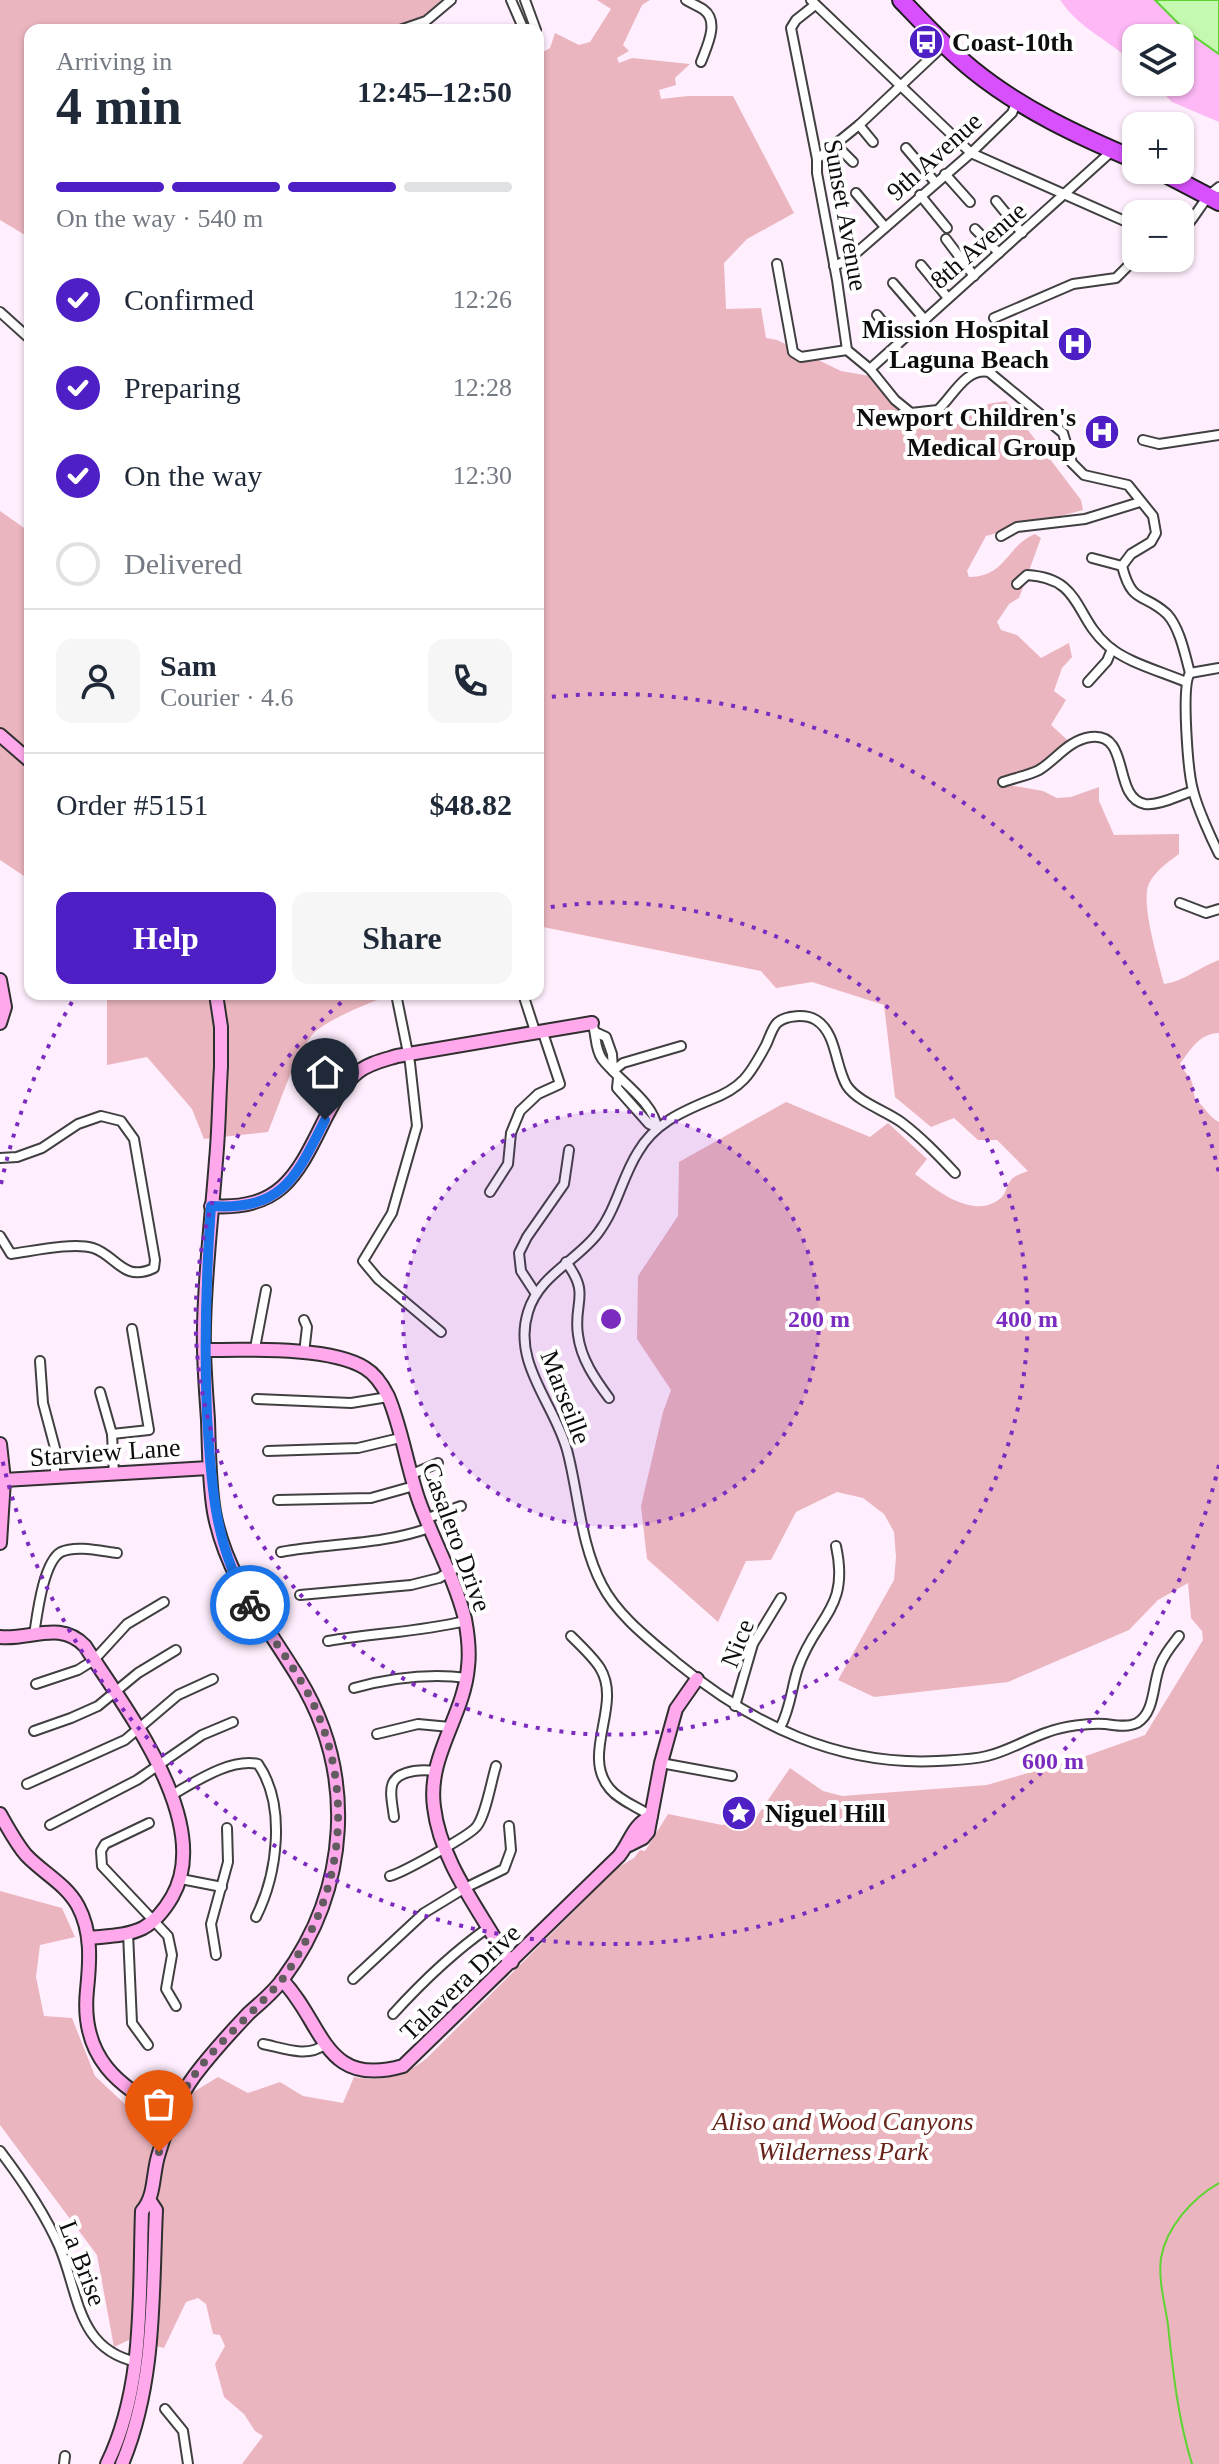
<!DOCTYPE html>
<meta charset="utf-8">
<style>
:root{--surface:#fff;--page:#f6f6f7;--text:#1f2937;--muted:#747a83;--line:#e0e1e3;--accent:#4e1fc4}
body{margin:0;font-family:Georgia,serif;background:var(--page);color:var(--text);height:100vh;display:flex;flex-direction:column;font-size:30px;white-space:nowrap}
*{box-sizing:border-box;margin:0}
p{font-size:26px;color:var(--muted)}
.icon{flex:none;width:44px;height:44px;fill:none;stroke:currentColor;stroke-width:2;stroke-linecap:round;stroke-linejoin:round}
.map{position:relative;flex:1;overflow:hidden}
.sheet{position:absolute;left:24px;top:24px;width:520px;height:976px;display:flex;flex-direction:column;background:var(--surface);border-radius:16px;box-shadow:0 2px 6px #0004}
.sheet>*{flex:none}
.controls{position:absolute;left:1122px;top:24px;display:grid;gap:16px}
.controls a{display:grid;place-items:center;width:72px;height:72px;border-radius:16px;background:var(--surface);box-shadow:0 2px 6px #0004;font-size:40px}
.pin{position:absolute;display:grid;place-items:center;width:68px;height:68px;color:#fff;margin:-82px -34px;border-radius:50% 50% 50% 0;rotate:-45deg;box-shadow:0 0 8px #0007}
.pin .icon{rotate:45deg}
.courier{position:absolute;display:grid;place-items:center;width:80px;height:80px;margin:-40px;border:6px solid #1a73e8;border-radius:50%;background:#fff;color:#222;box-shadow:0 2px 10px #0007}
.head em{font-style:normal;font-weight:700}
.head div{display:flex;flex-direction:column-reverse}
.head{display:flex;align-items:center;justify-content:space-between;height:136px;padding:0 32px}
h1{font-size:52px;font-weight:700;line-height:60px}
.bar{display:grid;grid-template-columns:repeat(4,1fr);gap:12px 8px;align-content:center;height:96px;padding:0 32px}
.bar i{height:10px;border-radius:6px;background:var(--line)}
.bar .active{background:var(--accent)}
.bar p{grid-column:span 4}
.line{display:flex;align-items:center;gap:20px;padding:0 32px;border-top:2px solid var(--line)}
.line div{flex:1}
.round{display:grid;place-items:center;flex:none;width:84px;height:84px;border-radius:16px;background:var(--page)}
ol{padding:0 32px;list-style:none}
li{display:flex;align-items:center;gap:24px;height:88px}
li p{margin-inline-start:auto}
li .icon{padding:8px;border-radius:50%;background:var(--accent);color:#fff;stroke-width:4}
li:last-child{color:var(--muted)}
li i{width:44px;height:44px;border:4px solid var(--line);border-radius:50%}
.primary-button{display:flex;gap:16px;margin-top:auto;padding:16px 32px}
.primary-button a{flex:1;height:92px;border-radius:16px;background:var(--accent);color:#fff;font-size:32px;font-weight:700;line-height:92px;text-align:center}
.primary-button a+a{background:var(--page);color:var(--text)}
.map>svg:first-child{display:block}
.green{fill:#ebb5bf}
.sand{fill:#fdb8f5}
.water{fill:#c5f9b0;stroke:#5ed333;stroke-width:2}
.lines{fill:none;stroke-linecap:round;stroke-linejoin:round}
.stream{stroke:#5ed333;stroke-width:2}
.street-casing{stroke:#404040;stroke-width:12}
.secondary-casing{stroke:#2f2f2f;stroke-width:16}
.highway-casing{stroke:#1e1e1e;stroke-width:20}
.street{stroke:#fff;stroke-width:8}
.secondary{stroke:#ffa9ec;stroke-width:12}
.highway{stroke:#d750fb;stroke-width:16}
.done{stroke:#625c61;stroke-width:8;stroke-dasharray:0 14.4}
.route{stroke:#1a73e8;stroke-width:10}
.ring{fill:none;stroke:#7b2cbf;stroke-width:4;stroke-dasharray:4 8}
.labels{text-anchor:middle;stroke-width:8;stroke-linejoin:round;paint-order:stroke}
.poi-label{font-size:26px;font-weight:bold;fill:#0d0d0d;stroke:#fff;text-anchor:start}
.street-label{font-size:26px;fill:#0d0d0d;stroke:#fff}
.park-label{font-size:26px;font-style:italic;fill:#68241b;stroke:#fff}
.centre{fill:#7b2cbf;stroke:#fff;stroke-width:4}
.ring-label{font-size:24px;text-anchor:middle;font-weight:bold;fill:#7b2cbf;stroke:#fff;stroke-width:8;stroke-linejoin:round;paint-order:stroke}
</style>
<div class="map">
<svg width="1219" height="2464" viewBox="0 0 1219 2464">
<rect width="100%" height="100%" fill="#ffeefd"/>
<!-- green -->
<g class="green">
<polygon points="0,0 453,0 441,15 409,30 30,30 30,238 0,220"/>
<path d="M 597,0 L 650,0 L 642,5 L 623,45 L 629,51 L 617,58 L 619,63 L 632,58 L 690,64 L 675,78 L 676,85 L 659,90 L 661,99 L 688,96 L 733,96 L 794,213 L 747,239 L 724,263 L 726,309 L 761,308 L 766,338 L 777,340 L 841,371 L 870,376 L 914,425 L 951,428 L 988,404 L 1006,401 L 1081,500 L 1083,510 L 986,536 L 967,571 L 969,577 C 1006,577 1007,545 1035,534 L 1041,538 L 1019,598 L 1009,604 L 997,622 L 1001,630 L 1017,635 L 1041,658 L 1069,643 L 1072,657 L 1062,668 L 1054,691 L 1066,700 L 1051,725 L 1075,747 L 1045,769 L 1011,778 L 1008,785 L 1043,791 L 1057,798 L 1071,797 L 1099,787 L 1099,801 L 1114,835 L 1179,834 L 1179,854 C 1167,863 1149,875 1147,891 C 1144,914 1158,960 1164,984 C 1185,981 1199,967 1219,960 L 1219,1033 C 1200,1033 1190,1050 1180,1064 L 1192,1082 L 1195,1099 C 1205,1107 1209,1117 1219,1122 L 1219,2464 L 242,2464 L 263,2436 L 255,2431 L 244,2414 L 224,2397 L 215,2364 L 225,2346 L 220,2335 L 213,2334 L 206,2304 L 198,2298 L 186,2302 L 164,2348 L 131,2339 L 114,2347 L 97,2255 L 0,2125 L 0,1891 L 62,1908 L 75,1937 L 40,1945 L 36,1977 L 44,2016 L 72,2018 L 95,2076 L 144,2122 L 218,2077 L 248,2093 L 280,2082 L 303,2096 L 343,2103 L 354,2077 C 382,2082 404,2077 427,2058 L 617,1868 L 634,1858 L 640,1850 L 645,1851 L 668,1814 L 722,1825 L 755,1819 L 790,1768 L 823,1791 L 842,1796 L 987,1785 L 1083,1757 L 1145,1735 L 1203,1640 L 1202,1631 L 1191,1618 L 1188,1583 L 1158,1600 L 1129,1630 L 1008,1682 L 874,1697 L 838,1680 L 894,1580 L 896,1557 L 894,1532 L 884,1514 L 863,1498 L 837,1492 L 796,1512 L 771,1560 L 746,1561 L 718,1622 L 647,1559 L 641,1506 L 663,1412 L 671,1390 L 637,1339 L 638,1276 L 678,1216 L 679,1162 L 786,1102 L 870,1137 L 888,1123 L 927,1159 L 915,1174 C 936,1190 975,1222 1002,1197 C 1006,1193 1007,1184 1011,1180 C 1014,1176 1023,1173 1028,1171 L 997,1140 L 978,1140 L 954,1118 L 931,1127 L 895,1097 L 884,1005 L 812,982 L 776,988 L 761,971 L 538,926 L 538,55 L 550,48 L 555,33 L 579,45 L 590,42 L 611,9 Z"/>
<polygon points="0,511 30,532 30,880 0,860"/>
<path d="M 107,994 L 384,994 L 384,998 C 369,1002 321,1023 312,1035 C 292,1062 281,1101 268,1132 L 204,1139 L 192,1109 L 147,1057 L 107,1065 Z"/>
</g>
<!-- sand -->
<path class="sand" d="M 1060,0 L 1155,0 L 1185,30 L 1219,54 L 1219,122 L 1172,102 L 1152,82 L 1180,82 L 1180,38 L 1136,38 L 1136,66 C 1111,40 1081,31 1060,0 Z"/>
<!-- water -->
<polygon class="water" points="1155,0 1219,0 1219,54 1185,30"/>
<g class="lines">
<!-- stream -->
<path class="stream" d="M 1192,2464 C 1178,2419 1173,2372 1168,2325 C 1165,2303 1158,2281 1161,2258 C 1166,2228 1192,2198 1219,2183"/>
<!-- street casing -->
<g class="street-casing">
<g id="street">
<polyline points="511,0 524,30"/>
<polyline points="525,0 536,30"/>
<path d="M 686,0 C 692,4 699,6 704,10 C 720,22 706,48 701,62"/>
<polyline points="811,0 971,153 1136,226"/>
<path d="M 815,5 L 796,20 L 791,28 L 817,159 L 817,173 L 837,280 L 847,350 L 870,369 L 895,400 L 911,413 L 938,410 C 954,395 965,368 989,372 L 1063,433 L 1072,463 L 1084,475 L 1128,485 L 1153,516 L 1156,533 L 1151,542 L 1131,554 L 1122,566 C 1132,605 1143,592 1167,614 C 1180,628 1185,655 1190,673 C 1181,686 1188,772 1193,790 C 1197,807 1211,838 1219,854"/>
<polyline points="400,30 426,21 451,0"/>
<polyline points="859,125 873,142"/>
<polyline points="835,144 853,162"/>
<polyline points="906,148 935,182"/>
<polyline points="817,159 859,125 944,45"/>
<polyline points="945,174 970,202"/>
<polyline points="856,193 885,227"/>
<polyline points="920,195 947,228"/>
<polyline points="996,201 1022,233"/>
<polyline points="975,229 999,253"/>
<path d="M 1180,232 C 1196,220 1201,199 1219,187"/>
<polyline points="946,239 974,276"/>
<polyline points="777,264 793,352 801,357 847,350"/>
<polyline points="921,265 948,298"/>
<polyline points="834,266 848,260 971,153 1012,113 1017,101"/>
<polyline points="893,283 925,320"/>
<polyline points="0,312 30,339"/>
<polyline points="877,315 899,342"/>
<polyline points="994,318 1073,284 1116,278 1136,258"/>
<polyline points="870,369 1112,151"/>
<polyline points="1143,440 1159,444 1219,435"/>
<polyline points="1001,536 1017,527 1085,519 1140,502"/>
<polyline points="1092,558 1122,566"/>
<path d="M 1017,584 L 1027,575 C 1082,578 1074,616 1107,645 C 1125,662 1163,672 1186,682"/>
<polyline points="1190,673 1219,668"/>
<polyline points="1088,682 1107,661 1112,649"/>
<path d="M 1003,782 C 1014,778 1030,775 1039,770 C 1056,760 1068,740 1091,737 C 1131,732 1112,798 1145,804 C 1159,806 1179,795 1193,791"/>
<polyline points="1180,903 1206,913 1219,909"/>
<polyline points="396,994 410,1063 417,1126 392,1213 363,1261 378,1279 441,1332"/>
<polyline points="523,994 535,1031"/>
<path d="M 592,1023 C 597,1035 594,1047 602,1059 C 617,1079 654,1102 657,1128"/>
<polyline points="595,1032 606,1037 612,1054 613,1070"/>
<polyline points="613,1071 623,1063 681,1046"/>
<polyline points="618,1078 617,1088 649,1124 657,1128"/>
<path d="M 0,1158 L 17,1157 L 42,1148 L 78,1124 L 101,1116 L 121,1121 L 134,1139 L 155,1260 L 154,1268 C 123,1283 116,1255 93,1248 C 73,1242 33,1251 11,1254 L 0,1236"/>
<path d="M 955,1173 C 938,1155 921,1137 901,1122 C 886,1111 858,1102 847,1086 C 835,1067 837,1033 816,1020 C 806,1014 786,1015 777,1023 C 772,1028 769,1039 766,1045 C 750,1075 742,1088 710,1100 C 681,1112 654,1124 638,1152 C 622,1177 617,1208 598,1233 C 577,1261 539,1275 528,1312 C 512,1363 554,1403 567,1450 C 579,1495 580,1543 602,1585 C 618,1616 650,1640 676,1662 C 753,1725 837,1766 938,1761 C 954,1760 971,1760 987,1756 C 1008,1751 1027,1739 1048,1732 C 1064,1726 1088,1723 1105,1724 C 1115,1725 1127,1728 1137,1723 C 1156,1712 1152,1682 1161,1663 C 1165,1653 1172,1645 1179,1636"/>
<polyline points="490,1192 508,1164 511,1133 520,1111 538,1094 560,1084 542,1030"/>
<path d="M 566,1262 C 591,1295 573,1302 578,1335 C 581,1359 595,1379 609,1398"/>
<polyline points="536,1294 521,1271 519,1253 527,1237 564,1184 569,1150"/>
<polyline points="255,1348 266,1290"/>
<polyline points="304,1353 307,1327 304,1320"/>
<polyline points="40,1361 43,1403 55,1448 55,1478"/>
<polyline points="100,1392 112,1434 114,1475"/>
<polyline points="257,1399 351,1403 388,1397"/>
<polyline points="112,1434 149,1430 132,1329"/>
<polyline points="268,1451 358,1448 400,1438"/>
<polyline points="410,1475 438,1463"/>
<polyline points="278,1500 371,1498 414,1486"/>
<polyline points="425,1519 461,1506"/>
<path d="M 281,1552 C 331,1543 381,1545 429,1528"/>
<polyline points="300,1595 411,1585 439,1578 469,1560"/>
<path d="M 34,1635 C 37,1616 43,1562 61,1552 C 76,1545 101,1551 117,1553"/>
<path d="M 571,1636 C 581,1646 593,1657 600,1668 C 623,1705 580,1754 610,1789 C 620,1801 638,1807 651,1816"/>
<path d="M 328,1641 C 374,1633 420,1632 465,1621"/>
<polyline points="36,1684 78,1670 94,1660 127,1624 164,1602"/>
<path d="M 354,1688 C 391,1678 428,1673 467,1678"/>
<polyline points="735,1706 753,1644 781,1598"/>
<path d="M 780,1728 C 791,1707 791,1689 798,1668 C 816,1616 850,1610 836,1546"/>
<polyline points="34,1731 71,1718 98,1706 138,1673 176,1650"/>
<polyline points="377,1734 418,1724 450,1727"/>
<polyline points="661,1763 732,1776"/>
<polyline points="27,1784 125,1740 178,1695 213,1679"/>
<path d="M 170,1796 C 195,1782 230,1758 258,1764 C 287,1806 277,1875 256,1917"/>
<path d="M 394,1817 C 391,1793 384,1776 414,1771 C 422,1770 427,1770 434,1771"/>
<polyline points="149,1823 105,1844 101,1851 102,1866 168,1936 172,1955 166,1989 176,2006"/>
<polyline points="50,1825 137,1780 202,1735 233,1722"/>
<path d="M 390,1876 C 402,1873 471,1835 477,1826 C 486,1814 491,1782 496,1766"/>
<polyline points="181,1879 222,1887"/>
<polyline points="128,1933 132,2023 148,2045"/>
<polyline points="216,1955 211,1924 228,1862 227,1828"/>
<polyline points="353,1979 424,1913 465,1888 504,1869 511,1850 509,1826"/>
<path d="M 393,2014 C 423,1981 452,1953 489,1927"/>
<path d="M 263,2044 C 283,2048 307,2058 324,2045"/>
<path d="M 0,2151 C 22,2180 44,2212 59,2246 C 79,2292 76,2349 137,2362"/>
<polyline points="165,2409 183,2431 188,2464"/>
<polyline points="64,2464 65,2456"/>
</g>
</g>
<!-- secondary casing -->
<g class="secondary-casing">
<g id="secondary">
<polyline points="0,735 30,761"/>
<polyline points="0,980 5,1007 0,1023"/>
<path d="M 211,1206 C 283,1211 298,1173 326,1117 C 335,1100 343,1084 358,1072 C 369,1063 384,1060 397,1056 L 592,1023"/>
<path d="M 204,1350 C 245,1350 330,1346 365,1368 C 375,1374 383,1386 388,1396 C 402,1429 407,1467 419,1501 C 433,1540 455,1579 465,1619 C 468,1635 470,1651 468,1667 C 464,1716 427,1756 434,1807 C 440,1860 478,1908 504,1954 L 512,1962"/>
<polyline points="0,1444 4,1480 0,1543"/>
<polyline points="4,1480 209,1468"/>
<path d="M 0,1637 C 31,1640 60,1620 85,1646 C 124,1707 215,1823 172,1897 C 165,1909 156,1921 143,1928 C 127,1936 107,1936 89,1938"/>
<path d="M 0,1814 C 8,1828 16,1843 26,1855 C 43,1873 66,1884 78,1906 C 92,1932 90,1961 87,1990 C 80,2057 118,2088 173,2115"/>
<polyline points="629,1845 643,1838 648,1832 661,1763 676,1709 697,1679"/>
<path d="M 282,1980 C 324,2023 323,2089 403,2066 L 619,1856 C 631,1841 632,1826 651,1816"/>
<path d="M 107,2464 C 145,2386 139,2295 142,2211 C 156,2195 152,2173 159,2153 C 167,2126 178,2098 195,2075 C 211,2054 230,2033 248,2014 C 260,2003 274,1992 283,1979 C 350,1888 357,1773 298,1677 C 265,1623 226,1576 214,1512 C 209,1482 209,1450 208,1420 C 206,1389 203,1358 204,1327 C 205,1271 212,1215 216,1160 C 219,1129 219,1098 221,1067 L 221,1027 L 216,994"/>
<path d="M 122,2464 C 156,2382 152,2297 156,2210 L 150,2201"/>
</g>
</g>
<!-- highway casing -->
<g class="highway-casing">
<g id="highway">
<path d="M 901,0 C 924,24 947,49 973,70 C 1021,109 1079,136 1136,160"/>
<polyline points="1158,170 1219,202"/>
</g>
</g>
<!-- street -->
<use href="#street" class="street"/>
<!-- secondary -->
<use href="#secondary" class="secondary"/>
<!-- highway -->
<use href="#highway" class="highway"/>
</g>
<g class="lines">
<!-- done -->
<path class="done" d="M 159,2152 C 166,2134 172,2114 181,2096 C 205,2052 248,2019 280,1982 C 289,1972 296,1958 303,1946 C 347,1870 350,1776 310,1697 C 293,1665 270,1635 250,1605"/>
<!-- route -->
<path class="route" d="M 250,1605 C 214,1546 211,1482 207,1415 C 204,1345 206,1276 211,1206 C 283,1211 296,1177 325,1120"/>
</g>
<!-- distance rings -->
<circle cx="611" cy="1319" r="208" fill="#7b2cbf" fill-opacity=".12"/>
<g class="ring">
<circle cx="611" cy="1319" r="208"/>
<path d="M539 909A416 416 0 1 1 349 996"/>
<path d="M1219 1465A625 625 0 0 1 1 1454M1 1184A625 625 0 0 1 75 997M540 698A625 625 0 0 1 1219 1173"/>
</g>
<!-- icons -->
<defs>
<g id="bus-disc" transform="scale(1.8)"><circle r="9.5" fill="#4e1fc4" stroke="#fff"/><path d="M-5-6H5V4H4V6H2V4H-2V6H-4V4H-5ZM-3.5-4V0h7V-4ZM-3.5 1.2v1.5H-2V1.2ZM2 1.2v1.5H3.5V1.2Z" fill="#fff"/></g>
<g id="hospital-disc" transform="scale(1.8)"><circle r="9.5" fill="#4e1fc4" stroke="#fff"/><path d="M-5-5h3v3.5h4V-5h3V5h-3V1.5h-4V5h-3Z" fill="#fff"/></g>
<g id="sight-disc" transform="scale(1.8)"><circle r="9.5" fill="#4e1fc4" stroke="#fff"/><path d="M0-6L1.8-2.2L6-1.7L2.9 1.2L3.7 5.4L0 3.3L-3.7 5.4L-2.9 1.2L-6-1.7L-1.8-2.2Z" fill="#fff"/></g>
</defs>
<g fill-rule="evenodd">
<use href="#bus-disc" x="926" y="42"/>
<use href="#hospital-disc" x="1075" y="344"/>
<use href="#hospital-disc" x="1102" y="432"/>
<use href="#sight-disc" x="739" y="1813"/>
</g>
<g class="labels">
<!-- poi labels -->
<g class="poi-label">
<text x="952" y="51">Coast-10th</text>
<text x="1049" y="338" text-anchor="end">Mission Hospital<tspan x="1049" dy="30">Laguna Beach</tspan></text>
<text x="1076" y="426" text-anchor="end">Newport Children's<tspan x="1076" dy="30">Medical Group</tspan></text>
<text x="765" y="1822">Niguel Hill</text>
</g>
<!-- street labels -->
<g class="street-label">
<text transform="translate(934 156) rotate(-42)" y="9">9th Avenue</text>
<text transform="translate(846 215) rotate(80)" y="9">Sunset Avenue</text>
<text transform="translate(978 245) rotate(-41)" y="9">8th Avenue</text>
<text transform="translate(566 1397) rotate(69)" y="9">Marseille</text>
<text transform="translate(105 1452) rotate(-4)" y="9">Starview Lane</text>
<text transform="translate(457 1537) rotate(70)" y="9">Casalero Drive</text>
<text transform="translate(737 1643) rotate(-68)" y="9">Nice</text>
<text transform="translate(460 1982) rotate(-44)" y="9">Talavera Drive</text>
<text transform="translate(83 2263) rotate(69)" y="9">La Brise</text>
</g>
<!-- park labels -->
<g class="park-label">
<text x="843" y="2130">Aliso and Wood Canyons<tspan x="843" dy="30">Wilderness Park</tspan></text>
</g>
</g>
<circle cx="611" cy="1319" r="12" class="centre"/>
<g class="ring-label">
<text x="819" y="1327">200 m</text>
<text x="1027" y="1327">400 m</text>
<text x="1053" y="1769">600 m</text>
</g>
</svg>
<div class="controls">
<a><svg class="icon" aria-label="layers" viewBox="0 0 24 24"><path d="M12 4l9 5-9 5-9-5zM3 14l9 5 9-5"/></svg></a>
<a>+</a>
<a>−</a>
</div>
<div class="pin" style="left:159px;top:2152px;background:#ea580c"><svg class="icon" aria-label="bag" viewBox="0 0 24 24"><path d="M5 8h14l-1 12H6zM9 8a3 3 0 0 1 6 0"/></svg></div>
<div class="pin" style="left:325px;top:1120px;background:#1f2937"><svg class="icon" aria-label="home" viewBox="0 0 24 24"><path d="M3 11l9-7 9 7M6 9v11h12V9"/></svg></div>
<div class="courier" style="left:250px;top:1605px"><svg class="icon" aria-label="bike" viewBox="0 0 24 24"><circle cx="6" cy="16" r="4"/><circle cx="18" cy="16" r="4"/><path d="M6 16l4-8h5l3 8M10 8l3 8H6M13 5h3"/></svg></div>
<section class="sheet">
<div class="head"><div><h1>4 min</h1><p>Arriving in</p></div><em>12:45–12:50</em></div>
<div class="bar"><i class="active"></i><i class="active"></i><i class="active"></i><i></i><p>On the way · 540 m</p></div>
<ol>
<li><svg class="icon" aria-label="check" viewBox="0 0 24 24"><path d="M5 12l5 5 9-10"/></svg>Confirmed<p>12:26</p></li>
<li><svg class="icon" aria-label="check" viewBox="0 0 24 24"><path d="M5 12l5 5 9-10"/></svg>Preparing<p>12:28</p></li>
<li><svg class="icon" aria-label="check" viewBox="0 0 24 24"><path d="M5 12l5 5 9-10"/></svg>On the way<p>12:30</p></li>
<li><i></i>Delivered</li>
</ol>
<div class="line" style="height:144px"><a class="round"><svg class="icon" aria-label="person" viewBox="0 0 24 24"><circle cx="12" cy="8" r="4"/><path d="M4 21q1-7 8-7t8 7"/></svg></a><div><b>Sam</b><p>Courier · 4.6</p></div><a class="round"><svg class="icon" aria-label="phone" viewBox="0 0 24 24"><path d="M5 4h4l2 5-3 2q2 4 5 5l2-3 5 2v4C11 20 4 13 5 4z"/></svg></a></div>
<div class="line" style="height:104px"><div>Order #5151</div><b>$48.82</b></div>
<div class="primary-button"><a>Help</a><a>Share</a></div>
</section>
</div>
